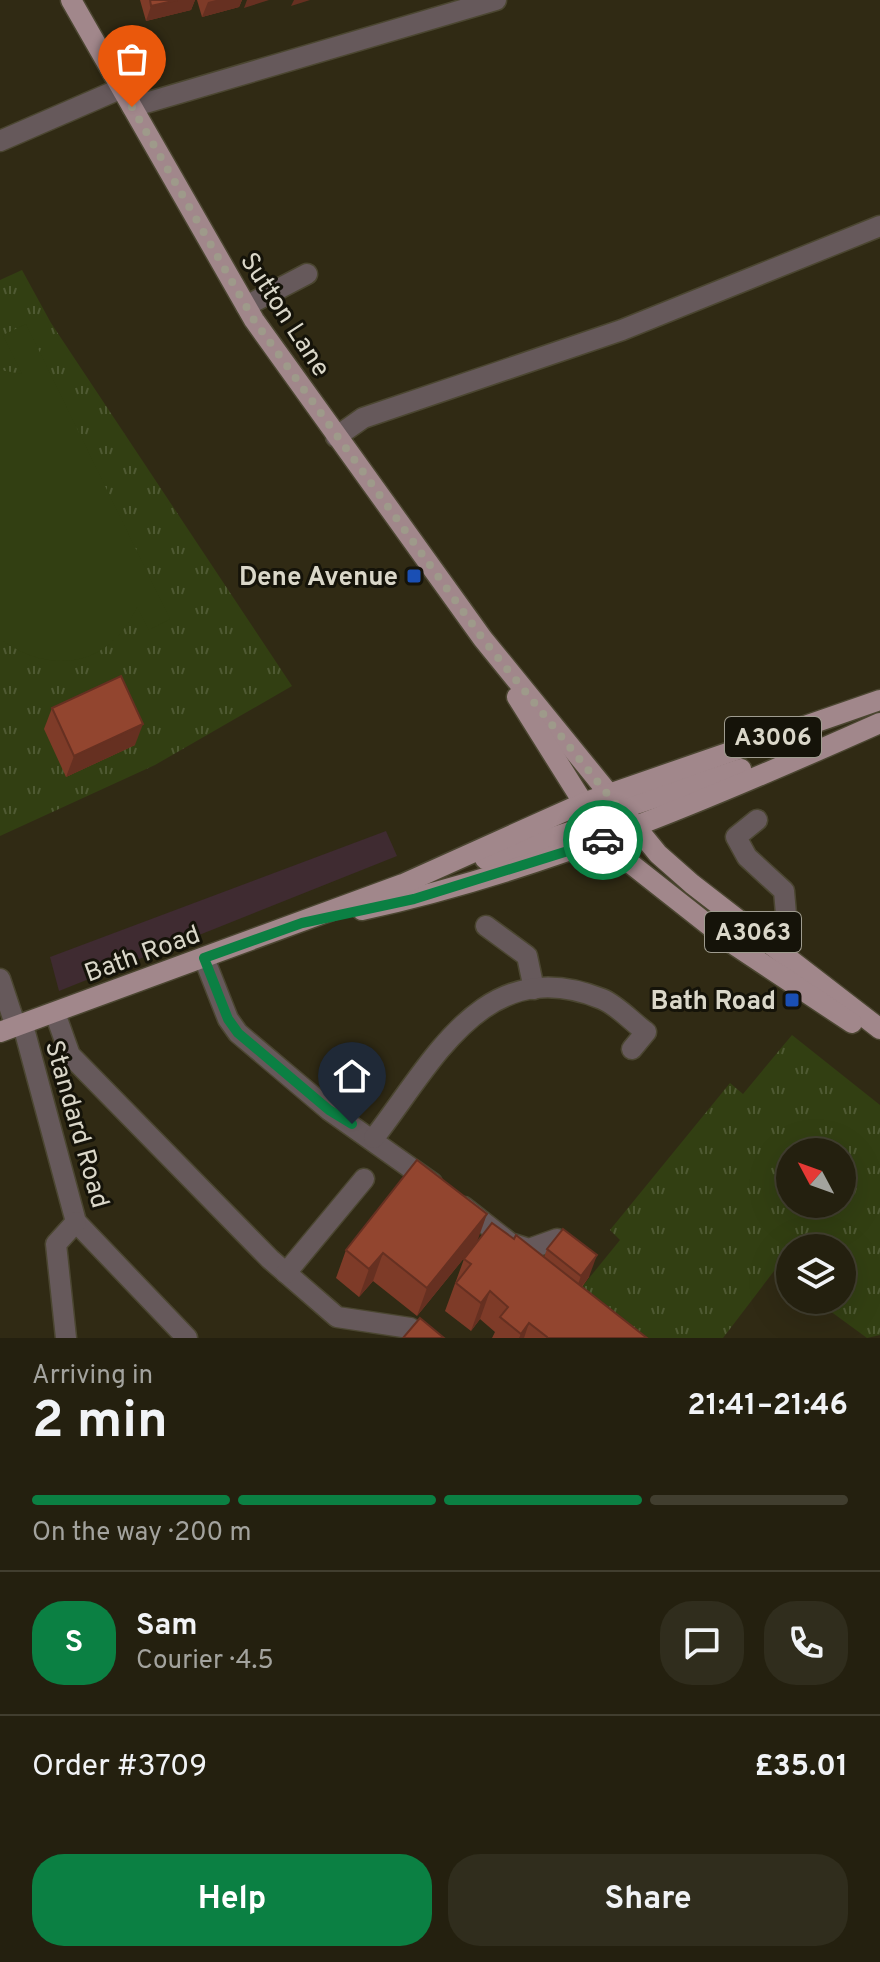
<!DOCTYPE html>
<meta charset="utf-8">
<style>
:root{--surface:#24200f;--page:#302d1d;--text:#f1f3f6;--muted:#a3a39e;--line:#413e2f;--accent:#0b8043}
body{margin:0;font-family:Overpass,sans-serif;background:var(--page);color:var(--text);height:100vh;display:flex;flex-direction:column;font-size:30px;white-space:nowrap}
*{box-sizing:border-box;margin:0}
p{font-size:26px;color:var(--muted)}
.icon{flex:none;width:44px;height:44px;fill:none;stroke:currentColor;stroke-width:2;stroke-linecap:round;stroke-linejoin:round}
.map{position:relative;height:1338px;overflow:hidden}
.details{display:flex;flex-direction:column;background:var(--surface);flex:1}
.details>*{flex:none}
.needle{width:52px;rotate:311deg}
.fabs{position:absolute;left:776px;top:1138px;display:grid;gap:16px}
.fabs a{display:grid;place-items:center;width:80px;height:80px;border-radius:50%;background:var(--surface);box-shadow:0 8px 32px #0002,0 0 0 2px var(--line);font-size:40px}
.pin{position:absolute;display:grid;place-items:center;width:68px;height:68px;color:#fff;margin:-82px -34px;border-radius:50% 50% 50% 0;rotate:-45deg;box-shadow:0 0 8px #0007}
.pin .icon{rotate:45deg}
.courier{position:absolute;display:grid;place-items:center;width:80px;height:80px;margin:-40px;border:6px solid #0b8043;border-radius:50%;background:#fff;color:#222;box-shadow:0 2px 10px #0007}
.overview em{font-style:normal;font-weight:700}
.overview div{display:flex;flex-direction:column-reverse}
.overview{display:flex;align-items:center;justify-content:space-between;height:136px;padding:0 32px}
h1{font-size:52px;font-weight:700;line-height:60px}
.bar{display:grid;grid-template-columns:repeat(4,1fr);gap:12px 8px;align-content:center;height:96px;padding:0 32px}
.bar i{height:10px;border-radius:6px;background:var(--line)}
.bar .on{background:var(--accent)}
.bar p{grid-column:span 4}
.line{display:flex;align-items:center;gap:20px;padding:0 32px;border-top:2px solid var(--line)}
.line div{flex:1}
.round{display:grid;place-items:center;flex:none;width:84px;height:84px;border-radius:32px;background:var(--page)}
.button{display:flex;gap:16px;margin-top:auto;padding:16px 32px}
.button a{flex:1;height:92px;border-radius:32px;background:var(--accent);color:#fff;font-size:32px;font-weight:700;line-height:92px;text-align:center}
.button a+a{background:var(--page);color:var(--text)}
.map>svg:first-child{display:block}
.commercial{fill:#3f2b31}
.grass{fill:url(#grass-tufts);fill-rule:evenodd}
.pitch{fill:#323f12}
.lines{fill:none;stroke-linecap:round;stroke-linejoin:round}
.minor-casing{stroke:#4b4631;stroke-width:23}
.major-casing{stroke:#4b4631;stroke-width:23}
.minor{stroke:#66595b;stroke-width:20}
.major{stroke:#a1878b;stroke-width:20}
.wall{fill:#7e3b28}
.shaded-wall{fill:#663021}
.building{fill:#92452f;stroke:#663021;stroke-width:2}
.done{stroke:#9e9a8a;stroke-width:8;stroke-dasharray:0 14.4}
.route{stroke:#0b8043;stroke-width:10}
.transit-dot{fill:#1a4fb4;stroke:#151309;stroke-width:3}
.labels{text-anchor:middle;stroke-width:6;stroke-linejoin:round;paint-order:stroke}
.shield{fill:#151309;stroke:#9f9c8f;stroke-width:2}
.shield-label{font-size:24px;font-weight:bold;fill:#dad7c9}
.street-label{font-size:26px;fill:#dad7c9;stroke:#151309}
.poi-label{font-size:26px;font-weight:bold;fill:#dad7c9;stroke:#151309;text-anchor:end}
</style>
<div class="map">
<svg width="880" height="1338" viewBox="0 0 880 1338">
<defs>
<pattern id="grass-tufts" width="24" height="20" patternUnits="userSpaceOnUse" patternTransform="scale(2)"><rect width="24" height="20" fill="#323f12"/><path d="M3 7l-1-3M5 7V3M7 7l1-3M15 17l-1-3M17 17v-4M19 17l1-3" fill="none" stroke="#4f5a33"/></pattern>
</defs>
<rect width="100%" height="100%" fill="#302a14"/>
<!-- commercial -->
<polygon class="commercial" points="386,831 397,856 59,991 50,957"/>
<!-- grass -->
<g class="grass">
<polygon points="22,270 51,323 292,686 155,765 0,836 0,280"/>
<path d="M 792,1035 L 880,1105 L 880,1335 L 867,1338 L 815,1300 L 842,1300 L 842,1248 L 790,1248 L 790,1282 L 774,1271 L 723,1338 L 609,1338 L 568,1304 L 620,1240 L 610,1230 L 730,1083 L 743,1094 ZM 790,1152 L 842,1152 L 842,1204 L 790,1204 Z"/>
</g>
<!-- pitch -->
<path class="pitch" d="M 26,324 L 170,619 L 149,630 L 137,607 C 110,667 51,676 0,639 L 0,370 L 22,374 L 3,335 Z"/>
<g class="lines">
<!-- minor casing -->
<g class="minor-casing">
<g id="minor">
<polyline points="132,107 496,0"/>
<polyline points="0,141 122,88"/>
<polyline points="246,306 307,274"/>
<polyline points="336,437 363,418 622,330 880,226"/>
<polyline points="757,820 736,837 747,857 784,891 786,914 764,941"/>
<polyline points="486,926 527,956 534,989"/>
<polyline points="204,958 228,1019 238,1033 329,1110 432,1183"/>
<polyline points="0,979 16,1027"/>
<polyline points="55,1013 70,1055 270,1259 337,1317 410,1328 424,1338"/>
<polyline points="23,1025 76,1222 187,1338"/>
<path d="M 374,1138 C 434,1061 485,951 602,999 C 617,1005 632,1022 646,1032 L 632,1049"/>
<polyline points="464,1207 510,1243 529,1249 557,1239 576,1253"/>
<polyline points="286,1273 364,1179"/>
<polyline points="66,1338 56,1244 76,1222"/>
</g>
</g>
<!-- major casing -->
<g class="major-casing">
<g id="major">
<polyline points="71,0 254,320 483,639 658,854 692,884 880,1029"/>
<polyline points="517,697 606,839 626,860 730,942 852,1023"/>
<polyline points="609,813 741,769"/>
<polyline points="485,859 607,820"/>
<path d="M 362,910 C 542,871 712,798 880,723"/>
<polyline points="0,1032 403,884 583,803 880,700"/>
</g>
</g>
<!-- minor -->
<use href="#minor" class="minor"/>
<!-- major -->
<use href="#major" class="major"/>
</g>
<!-- wall -->
<g class="wall">
<polygon points="140,0 195,0 191,10 146,21"/>
<polygon points="197,0 242,0 239,7 202,17"/>
<polygon points="52,708 135,745 66,777 44,729"/>
<polygon points="514,1239 544,1257 547,1249 589,1277 582,1287 647,1338 492,1338 495,1332 480,1319 471,1331 445,1311 464,1259 473,1247 417,1316 373,1281 359,1297 336,1278 346,1250"/>
</g>
<!-- shaded-wall -->
<g class="shaded-wall">
<polygon points="177,0 195,0 191,10 146,21 151,6"/>
<polygon points="216,0 242,0 239,7 202,17 208,2"/>
<polygon points="247,0 269,0 244,8"/>
<polygon points="294,0 310,0 291,6"/>
<polygon points="143,724 135,745 66,777 74,756"/>
<polygon points="487,1214 477,1242 417,1316 427,1288"/>
<polygon points="383,1253 373,1281 359,1297 369,1269"/>
<polygon points="597,1255 589,1277 573,1297 581,1276"/>
<polygon points="490,1291 480,1319 471,1331 481,1303"/>
<polygon points="529,1323 524,1338 519,1338 521,1334"/>
</g>
<!-- building -->
<g class="building">
<polygon points="150,0 177,0 151,6"/>
<polygon points="121,676 143,724 74,756 52,708"/>
<polygon points="417,1160 487,1214 427,1288 383,1253 369,1269 346,1250"/>
<polygon points="492,1223 514,1239 516,1235 647,1338 547,1338 547,1337 529,1323 521,1334 500,1317 508,1307 490,1291 481,1303 456,1283 471,1264 464,1259"/>
<polygon points="563,1229 597,1255 581,1276 547,1249"/>
<polygon points="420,1318 444,1338 403,1338"/>
</g>
<g class="lines">
<!-- done -->
<polyline class="done" points="132,107 254,320 483,639 634,827 603,840"/>
<!-- route -->
<polyline class="route" points="352,1124 329,1110 238,1033 228,1019 204,958 302,923 414,899 603,840"/>
</g>
<!-- markers -->
<g class="transit-dot">
<rect x="406" y="568" width="16" height="16" rx="4"/>
<rect x="784" y="992" width="16" height="16" rx="4"/>
</g>
<g class="labels">
<!-- shield labels -->
<g class="shield">
<rect x="725" y="717" width="96" height="40" rx="6"/>
<rect x="705" y="912" width="96" height="40" rx="6"/>
</g>
<g class="shield-label">
<text x="773" y="745">A3006</text>
<text x="753" y="940">A3063</text>
</g>
<!-- street labels -->
<g class="street-label">
<text transform="translate(286 314) rotate(57)" y="9">Sutton Lane</text>
<text transform="translate(142 953) rotate(-20)" y="9">Bath Road</text>
<text transform="translate(78 1124) rotate(74)" y="9">Standard Road</text>
</g>
<!-- poi labels -->
<g class="poi-label">
<text x="398" y="585">Dene Avenue</text>
<text x="776" y="1009">Bath Road</text>
</g>
</g>
</svg>
<div class="fabs">
<a><svg class="needle" viewBox="-14 -14 28 28"><path d="M0-13l5 13h-10z" fill="#e53935"/><path d="M0 13l5-13h-10z" fill="#a3a39e"/></svg></a>
<a><svg class="icon" aria-label="layers" viewBox="0 0 24 24"><path d="M12 4l9 5-9 5-9-5zM3 14l9 5 9-5"/></svg></a>
</div>
<div class="pin" style="left:132px;top:107px;background:#ea580c"><svg class="icon" aria-label="bag" viewBox="0 0 24 24"><path d="M5 8h14l-1 12H6zM9 8a3 3 0 0 1 6 0"/></svg></div>
<div class="pin" style="left:352px;top:1124px;background:#1f2937"><svg class="icon" aria-label="home" viewBox="0 0 24 24"><path d="M3 11l9-7 9 7M6 9v11h12V9"/></svg></div>
<div class="courier" style="left:603px;top:840px"><svg class="icon" aria-label="car" viewBox="0 0 24 24"><path d="M5 17H2v-5l4-1 3-4h7l3 4 3 1v5h-3M9 17h6M6 11h13"/><circle cx="7" cy="17" r="2"/><circle cx="17" cy="17" r="2"/></svg></div>
</div>
<section class="details">
<div class="overview"><div><h1>2 min</h1><p>Arriving in</p></div><em>21:41–21:46</em></div>
<div class="bar"><i class="on"></i><i class="on"></i><i class="on"></i><i></i><p>On the way · 200 m</p></div>
<div class="line" style="height:144px"><b class="round" style="background:var(--accent);color:#fff">S</b><div><b>Sam</b><p>Courier · 4.5</p></div><a class="round"><svg class="icon" aria-label="chat" viewBox="0 0 24 24"><path d="M4 5h16v11H9l-5 4z"/></svg></a><a class="round"><svg class="icon" aria-label="phone" viewBox="0 0 24 24"><path d="M5 4h4l2 5-3 2q2 4 5 5l2-3 5 2v4C11 20 4 13 5 4z"/></svg></a></div>
<div class="line" style="height:104px"><div>Order #3709</div><b>£35.01</b></div>
<div class="button"><a>Help</a><a>Share</a></div>
</section>
